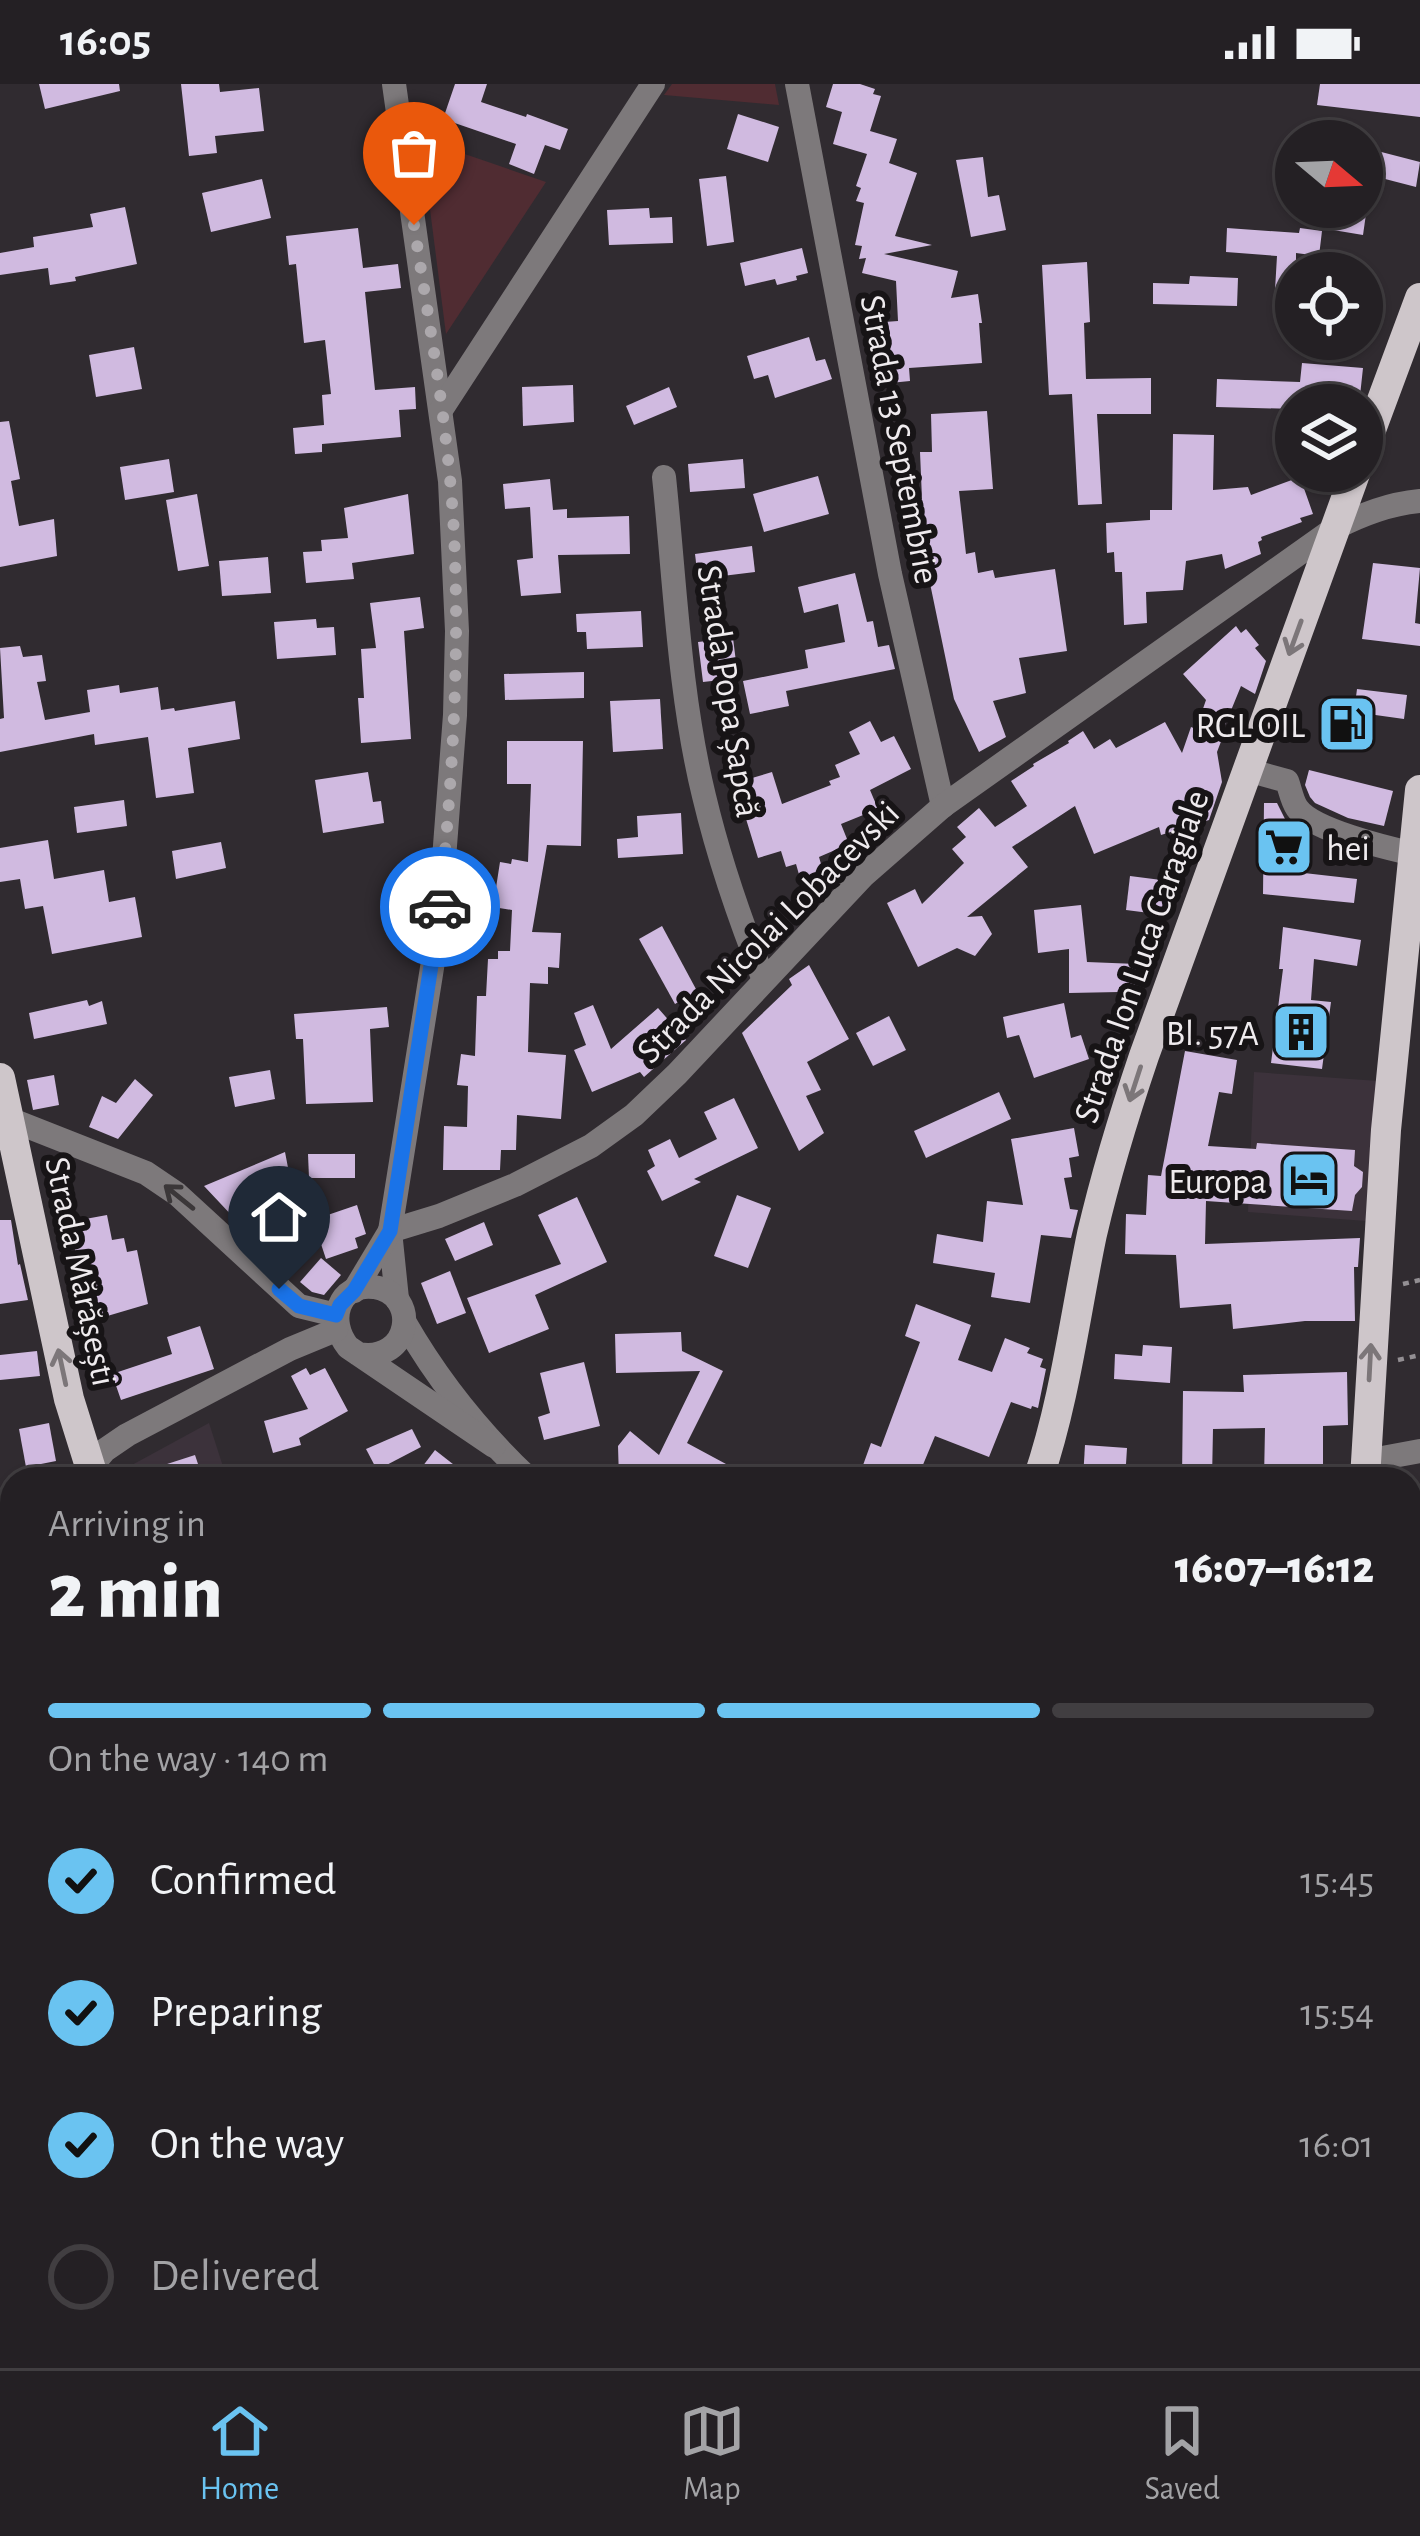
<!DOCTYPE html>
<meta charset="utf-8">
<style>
:root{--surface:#242024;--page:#302d31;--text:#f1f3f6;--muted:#a3a3a6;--line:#413e41;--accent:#6ac3f1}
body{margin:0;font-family:"Alegreya Sans",sans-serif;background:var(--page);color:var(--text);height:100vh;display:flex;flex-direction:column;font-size:45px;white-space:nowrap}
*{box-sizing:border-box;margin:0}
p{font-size:39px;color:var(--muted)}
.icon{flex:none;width:66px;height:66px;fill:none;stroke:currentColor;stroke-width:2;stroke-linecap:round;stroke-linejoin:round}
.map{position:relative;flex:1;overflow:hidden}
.details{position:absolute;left:0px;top:1383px;width:1422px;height:903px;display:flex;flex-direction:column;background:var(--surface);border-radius:36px 36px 0 0;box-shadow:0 3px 9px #0004,0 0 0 3px var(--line)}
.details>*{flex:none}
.needle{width:78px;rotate:109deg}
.tools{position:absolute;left:1275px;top:36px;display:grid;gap:24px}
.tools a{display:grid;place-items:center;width:108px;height:108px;border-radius:50%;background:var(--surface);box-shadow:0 3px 9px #0004,0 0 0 3px var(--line);font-size:60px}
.pin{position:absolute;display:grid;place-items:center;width:102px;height:102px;color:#fff;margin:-123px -51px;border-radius:50% 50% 50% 0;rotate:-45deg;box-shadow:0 0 12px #0007}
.pin .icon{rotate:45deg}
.courier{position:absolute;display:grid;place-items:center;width:120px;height:120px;margin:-60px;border:9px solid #1a73e8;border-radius:50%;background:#fff;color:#222;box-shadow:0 3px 15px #0007}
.head em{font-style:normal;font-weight:800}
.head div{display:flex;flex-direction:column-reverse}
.head{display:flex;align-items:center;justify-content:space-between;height:204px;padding:0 48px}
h1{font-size:78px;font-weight:800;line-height:90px}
.bar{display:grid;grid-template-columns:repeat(4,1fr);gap:18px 12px;align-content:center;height:144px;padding:0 48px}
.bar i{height:15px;border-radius:9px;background:var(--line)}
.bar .selected{background:var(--accent)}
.bar p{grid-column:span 4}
ol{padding:0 48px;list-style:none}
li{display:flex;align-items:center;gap:36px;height:132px}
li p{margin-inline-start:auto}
li .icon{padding:12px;border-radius:50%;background:var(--accent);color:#111;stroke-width:4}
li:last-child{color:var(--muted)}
li i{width:66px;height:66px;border:6px solid var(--line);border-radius:50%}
.status{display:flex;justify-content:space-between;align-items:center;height:84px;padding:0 60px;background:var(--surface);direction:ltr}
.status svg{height:33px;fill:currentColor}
.menu{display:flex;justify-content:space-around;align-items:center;height:168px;border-top:3px solid var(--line);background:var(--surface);font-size:33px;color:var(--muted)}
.menu a{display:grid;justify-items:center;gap:6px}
.menu .selected{color:var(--accent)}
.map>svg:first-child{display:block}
.built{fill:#3c323b}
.green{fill:#502c32}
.building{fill:#d0bae0}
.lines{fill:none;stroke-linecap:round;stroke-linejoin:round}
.path{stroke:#938f93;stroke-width:4.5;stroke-dasharray:6 6;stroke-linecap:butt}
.minor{stroke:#7d797b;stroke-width:24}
.major{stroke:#cec6ca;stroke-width:30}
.oneway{stroke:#7c7679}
.oneway2{stroke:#3b3739}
.done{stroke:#aca8ac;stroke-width:12;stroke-dasharray:0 21.6}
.route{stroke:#1a73e8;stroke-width:15}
.labels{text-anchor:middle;stroke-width:12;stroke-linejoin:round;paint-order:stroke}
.street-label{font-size:36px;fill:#efebee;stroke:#171416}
.poi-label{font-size:36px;fill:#efebee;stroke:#171416;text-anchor:end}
</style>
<div class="status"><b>16:05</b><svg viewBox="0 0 49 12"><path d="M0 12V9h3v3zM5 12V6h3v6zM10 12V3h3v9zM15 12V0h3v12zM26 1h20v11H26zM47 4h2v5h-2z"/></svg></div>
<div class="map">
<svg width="1420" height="2284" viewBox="0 0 1420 2284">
<rect width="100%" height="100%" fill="#302b30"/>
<!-- built -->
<g class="built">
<polygon points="1254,988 1378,997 1366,1137 1248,1128"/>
<polygon points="209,1339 227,1395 118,1395 119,1388"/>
</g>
<!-- green -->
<g class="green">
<polygon points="672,0 775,0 779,21 664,11"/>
<polygon points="421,55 546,98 446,250"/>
</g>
<!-- building -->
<g class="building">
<polygon points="39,0 119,0 120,7 45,25"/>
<polygon points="181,0 219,0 220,8 259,4 264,47 215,52 217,69 189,72"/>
<polygon points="455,0 487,0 481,18 526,33 527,30 568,45 560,66 545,61 534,90 509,80 516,60 443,35"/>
<polygon points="833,0 860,0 875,5 873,10 881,12 870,47 897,55 889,79 917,89 895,152 932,161 884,170 958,187 951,214 978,210 982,239 979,239 982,279 909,284 910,297 880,300 879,288 873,288 871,239 898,237 896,197 862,189 866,174 859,175 862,162 855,161 864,119 856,117 861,104 856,102 867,70 833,60 842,28 826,23"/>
<polygon points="1320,0 1420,0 1420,33 1317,21"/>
<polygon points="738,30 779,43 768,78 727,65"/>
<polygon points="1362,63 1420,78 1416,103 1362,89"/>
<polygon points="983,73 988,113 999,111 1006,146 971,153 956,76"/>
<polygon points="726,92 734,158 707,162 699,95"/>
<polygon points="262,95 271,134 211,148 202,109"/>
<polygon points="125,123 137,180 75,193 76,197 50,201 48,184 0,191 0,169 34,163 33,153 93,143 90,130"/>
<polygon points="1312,123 1367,123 1363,151 1309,142"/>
<polygon points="649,124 650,134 672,133 673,159 609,161 607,126"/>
<polygon points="358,144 363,184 398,180 401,204 365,208 375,306 415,303 416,325 399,326 401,353 322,360 322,368 295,370 293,344 324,341 322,311 331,310 325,256 304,259 296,180 289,181 286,152"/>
<polygon points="1227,144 1299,149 1300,144 1322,147 1319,172 1296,169 1296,225 1274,223 1277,172 1226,168"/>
<polygon points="802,164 808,189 796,192 797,196 777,201 775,195 745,202 740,179"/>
<polygon points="1087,178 1090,238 1084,239 1086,295 1151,294 1151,330 1097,330 1102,420 1078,421 1072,310 1049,311 1042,181"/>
<polygon points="1190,192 1238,194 1237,222 1153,220 1153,199 1189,200"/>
<polygon points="809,253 816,277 825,275 832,295 775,314 768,291 754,295 747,272"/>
<polygon points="134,263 142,305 96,313 89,271"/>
<polygon points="1302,279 1363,284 1359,321 1296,321 1296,325 1216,323 1217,295 1300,298"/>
<polygon points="573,301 574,338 523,342 522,303"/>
<polygon points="669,303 677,323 634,341 626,322"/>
<polygon points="987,327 993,405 959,407 966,470 975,468 978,489 993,486 995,494 1055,485 1067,567 1019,574 1026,609 993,617 1006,653 979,668 954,615 921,456 911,457 906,417 922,415 920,368 932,368 931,330"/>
<polygon points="9,337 20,395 11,397 19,442 54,435 57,472 0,483 0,338"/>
<polygon points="1173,350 1214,351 1213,406 1248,403 1251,411 1300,393 1313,430 1300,434 1302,438 1261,453 1262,456 1258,458 1261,470 1225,485 1222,470 1186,477 1183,506 1146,508 1147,539 1124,541 1122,488 1115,488 1114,468 1107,469 1106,439 1150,436 1150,426 1172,426"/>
<polygon points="169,375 174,408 125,416 120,383"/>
<polygon points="743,375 745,404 690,408 688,380"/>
<polygon points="818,392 829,430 764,448 753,410"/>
<polygon points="550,395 553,426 567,425 567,434 629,432 630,470 558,471 561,509 521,512 517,476 533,474 530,423 505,425 503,400"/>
<polygon points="197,410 209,482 178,487 166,416"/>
<polygon points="408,410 414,470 352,479 354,495 306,499 303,468 322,467 321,456 348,454 344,424"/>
<polygon points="752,462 755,488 698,495 695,470"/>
<polygon points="268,473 271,509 222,512 219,477"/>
<polygon points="1373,479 1420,484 1415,539 1420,540 1420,562 1362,555"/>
<polygon points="855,489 867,538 873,537 878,563 889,561 895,585 786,607 789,622 750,630 743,597 808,584 805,566 845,558 838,520 804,529 798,503"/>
<polygon points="420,513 424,544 404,547 411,655 361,659 358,614 364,614 361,565 376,564 370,519"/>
<polygon points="641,527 643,563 587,565 586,548 577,548 576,530"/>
<polygon points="316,535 317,544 334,543 336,571 277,575 274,538"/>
<polygon points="1236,542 1241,549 1246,545 1259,561 1255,564 1266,577 1255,610 1241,602 1223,646 1225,647 1217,668 1222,698 1209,736 1161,751 1159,743 1094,770 1075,722 1012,763 1028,783 967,833 982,832 992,850 975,872 957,864 918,883 887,819 915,805 922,820 964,779 952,765 966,753 957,743 979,724 995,743 1027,722 1011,697 1034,682 1033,680 1069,659 1068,657 1083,647 1094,665 1110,655 1116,664 1165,638 1182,669 1191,643 1196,645 1206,616 1183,590"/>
<polygon points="733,554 738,594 703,598 698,558"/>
<polygon points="20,562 23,573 42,571 46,597 37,598 45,636 90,628 87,606 119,601 120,609 158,603 161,626 174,624 175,627 235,617 240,655 188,664 194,709 156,714 148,653 95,661 94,650 0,668 0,635 4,634 0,564"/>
<polygon points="584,588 584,614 505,616 504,590"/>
<polygon points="1357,605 1407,611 1404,635 1354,628"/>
<polygon points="660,615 663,665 613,668 610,617"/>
<polygon points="870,637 881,658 894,652 911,685 870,706 878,725 841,740 849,760 819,773 823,787 800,794 796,780 786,783 781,767 758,774 735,699 772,688 782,720 831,701 829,697 840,693 835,681 860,670 849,648"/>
<polygon points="507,657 583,657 581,762 547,761 532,848 561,849 559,884 548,883 548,900 530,899 528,968 566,971 561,1035 517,1031 516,1066 501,1066 500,1086 443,1086 444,1042 467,1043 468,1002 457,1001 461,970 475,972 477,912 486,912 488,875 498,875 498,867 510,867 512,826 493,823 500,778 511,780 512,775 528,778 531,700 507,700"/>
<polygon points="1309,686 1393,707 1384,742 1348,734 1315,719 1310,713 1305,701"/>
<polygon points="368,688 373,718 381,717 384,739 323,749 315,696"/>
<polygon points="124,716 127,742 77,749 74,723"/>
<polygon points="1264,719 1277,719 1285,735 1305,751 1304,789 1357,795 1354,819 1263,810"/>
<polygon points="681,729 683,770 618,774 617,755 638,753 637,732"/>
<polygon points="48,756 54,795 104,786 109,818 135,813 142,853 52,870 43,822 25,825 20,795 0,798 0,764"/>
<polygon points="221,758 226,784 176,795 172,767"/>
<polygon points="1130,792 1169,797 1165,831 1126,826"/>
<polygon points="1081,821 1087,878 1137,880 1135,903 1119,903 1119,908 1069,909 1069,865 1038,869 1034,826"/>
<polygon points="662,842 697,907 675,920 639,855"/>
<polygon points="1283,843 1361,856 1357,882 1314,875 1311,916 1331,918 1322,985 1271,979 1283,885 1279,885"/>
<polygon points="809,881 849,955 807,978 821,1006 806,1012 824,1049 799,1067 742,949 792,901 789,895"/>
<polygon points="87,916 89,922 102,917 107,940 34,955 29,929"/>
<polygon points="1064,919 1071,954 1081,951 1089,975 1034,994 1019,951 1007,954 1003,933"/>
<polygon points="593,921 611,965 658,924 686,956 644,993 640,988 592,1008 574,966 586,961 574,929"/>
<polygon points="387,923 389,943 370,945 373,1018 306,1020 303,955 296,955 294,930"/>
<polygon points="889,932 906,966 873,982 856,949"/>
<polygon points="1185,967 1237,976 1232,1010 1219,1008 1208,1062 1256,1065 1257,1059 1355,1066 1354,1082 1363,1088 1362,1103 1355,1111 1352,1127 1206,1117 1205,1160 1360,1154 1358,1183 1354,1183 1355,1237 1305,1237 1233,1245 1231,1220 1180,1224 1176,1171 1125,1170 1126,1130 1146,1131 1148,1091 1161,1092"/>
<polygon points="270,986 275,1015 235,1023 229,993"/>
<polygon points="54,991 59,1021 33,1026 27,996"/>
<polygon points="135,995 153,1011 118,1055 89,1043 102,1012 116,1019"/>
<polygon points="999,1008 1011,1035 926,1074 914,1047"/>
<polygon points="734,1014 758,1064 694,1095 701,1098 662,1117 647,1087 655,1082 648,1066 670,1055 679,1074 717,1055 704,1028"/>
<polygon points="1074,1044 1079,1072 1069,1074 1072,1093 1064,1094 1070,1125 1078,1126 1071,1154 1041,1151 1030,1219 991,1213 995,1189 933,1179 937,1150 983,1158 987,1117 1023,1121 1011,1055"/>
<polygon points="285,1068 290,1094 256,1095 267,1146 251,1152 204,1102"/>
<polygon points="308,1070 355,1070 355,1094 309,1094"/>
<polygon points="737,1111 771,1124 748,1184 714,1172"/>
<polygon points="577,1113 607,1178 535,1211 549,1245 489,1269 467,1214 561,1180 538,1131"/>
<polygon points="357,1121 366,1150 355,1154 358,1164 326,1175 313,1136"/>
<polygon points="107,1131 112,1156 124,1154 127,1168 137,1166 148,1220 87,1238 80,1215 82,1214 78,1180 69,1138"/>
<polygon points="0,1136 11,1136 18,1181 20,1180 28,1216 0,1220"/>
<polygon points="484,1138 493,1161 455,1177 445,1155"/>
<polygon points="321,1174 341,1191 324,1211 312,1208 300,1198"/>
<polygon points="450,1187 466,1229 437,1240 421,1199"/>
<polygon points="916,1220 971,1241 958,1276 992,1288 1005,1254 1030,1264 1027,1269 1043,1275 1040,1283 1046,1285 1038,1324 1032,1322 1031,1325 1011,1318 989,1373 935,1352 917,1395 889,1395 862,1384 871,1359 881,1363 920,1258 905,1252"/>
<polygon points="200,1242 214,1285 121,1316 112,1290 172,1270 167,1253"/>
<polygon points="681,1248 682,1267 723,1287 687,1359 726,1380 718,1395 619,1395 618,1362 630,1347 659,1371 700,1287 616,1289 615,1250"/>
<polygon points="1143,1261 1172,1263 1170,1299 1114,1295 1115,1270 1142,1272"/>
<polygon points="37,1267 40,1292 0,1296 0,1271"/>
<polygon points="584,1278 600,1342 544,1356 538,1333 550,1329 540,1289"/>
<polygon points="306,1284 310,1291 325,1284 348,1327 299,1354 301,1361 273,1369 264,1337 308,1325 291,1292"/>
<polygon points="1347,1288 1348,1341 1323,1342 1323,1395 1264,1395 1265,1344 1213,1345 1212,1395 1182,1395 1183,1307 1244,1308 1243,1291"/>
<polygon points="49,1339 56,1377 26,1383 19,1345"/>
<polygon points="412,1345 421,1363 377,1386 366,1365"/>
<polygon points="1085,1361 1127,1364 1125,1395 1083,1395"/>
<polygon points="435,1366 472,1395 413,1395"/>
<polygon points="195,1371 203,1395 134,1395 133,1391"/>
</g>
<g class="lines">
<!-- path -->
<g class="path">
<polyline points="1403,1200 1420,1196"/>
<polyline points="1398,1276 1420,1271"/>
</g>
<!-- minor -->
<g class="minor">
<polyline points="394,0 450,397 457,547 455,631 439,840 390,1147 397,1215"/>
<polyline points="797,0 890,490 943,722"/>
<polyline points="441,326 653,0"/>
<path d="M 664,393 C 675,498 679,610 704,712 C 719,775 740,836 764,896"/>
<path d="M 1247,686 L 1287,697 C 1290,705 1292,717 1297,724 C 1312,746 1387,764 1414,770"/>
<polyline points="0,1034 9,1035 146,1089 177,1110 299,1222 336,1231"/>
<path d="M 390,1147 L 439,1132 L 515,1101 L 591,1062 L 634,1031 L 677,990 L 863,792 L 943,722 L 1335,444 C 1363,430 1389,420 1420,417"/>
<polyline points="354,1207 390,1147"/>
<path d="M 405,1239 C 439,1298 479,1348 529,1395"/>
<path d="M 358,1270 C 411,1280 421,1210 374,1203 C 338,1199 327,1237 348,1263 L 494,1362"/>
<polyline points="1366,1377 1420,1367"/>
<polyline points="82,1393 105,1366 127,1351 290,1265 336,1246"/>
<polyline points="0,1429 12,1427"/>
<polyline points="1410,1803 1420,1800"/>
<polyline points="17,2284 21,2274"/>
</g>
<!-- major -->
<g class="major">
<polyline points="1362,370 1420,214"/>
<polyline points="0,994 69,1315 94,1395"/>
<path d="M 1038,1395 C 1065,1316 1075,1231 1092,1150 C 1106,1090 1124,1031 1144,972 L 1356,387"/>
<polyline points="1365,1395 1386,1046 1420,706"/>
<polyline points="1410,1914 1420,1921"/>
<polyline points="401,2274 403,2284"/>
<polyline points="1254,2274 1255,2284"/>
<polyline points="756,2284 758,2274"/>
</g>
</g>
<!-- one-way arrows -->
<defs><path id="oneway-shaft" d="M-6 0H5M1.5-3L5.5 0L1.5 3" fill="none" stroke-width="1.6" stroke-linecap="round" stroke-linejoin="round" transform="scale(3)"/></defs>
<g class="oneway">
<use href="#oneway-shaft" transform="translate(1295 554) rotate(110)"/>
<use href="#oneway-shaft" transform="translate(1135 1000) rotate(108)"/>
<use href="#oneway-shaft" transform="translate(1370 1278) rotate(-87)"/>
<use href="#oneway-shaft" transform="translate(62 1283) rotate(-102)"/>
</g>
<use class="oneway2" href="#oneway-shaft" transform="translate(179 1113) rotate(-141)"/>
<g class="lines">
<!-- done -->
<path class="done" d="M 414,141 C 431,252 452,364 455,476 C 459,592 451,707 440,823"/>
<!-- route -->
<polyline class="route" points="279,1205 299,1222 336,1231 340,1221 354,1207 390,1147 440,823"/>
</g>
<!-- icons -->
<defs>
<g id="fuel-square" transform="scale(3)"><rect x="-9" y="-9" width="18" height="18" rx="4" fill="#6ac3f1" stroke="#171416"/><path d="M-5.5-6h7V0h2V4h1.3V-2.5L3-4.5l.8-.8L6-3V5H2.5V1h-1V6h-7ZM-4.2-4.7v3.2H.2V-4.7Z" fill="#111"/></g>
<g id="supermarket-square" transform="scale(3)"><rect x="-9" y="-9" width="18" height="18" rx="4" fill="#6ac3f1" stroke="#171416"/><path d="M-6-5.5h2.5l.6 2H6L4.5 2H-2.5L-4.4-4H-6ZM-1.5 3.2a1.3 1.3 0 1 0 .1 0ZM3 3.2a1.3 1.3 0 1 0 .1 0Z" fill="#111"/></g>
<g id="building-square" transform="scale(3)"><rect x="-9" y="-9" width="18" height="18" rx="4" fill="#6ac3f1" stroke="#171416"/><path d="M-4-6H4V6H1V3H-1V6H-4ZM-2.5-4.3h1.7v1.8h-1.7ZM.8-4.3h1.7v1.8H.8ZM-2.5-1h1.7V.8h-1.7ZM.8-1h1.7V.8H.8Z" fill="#111"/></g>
<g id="hotel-square" transform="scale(3)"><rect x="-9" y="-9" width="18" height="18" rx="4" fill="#6ac3f1" stroke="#171416"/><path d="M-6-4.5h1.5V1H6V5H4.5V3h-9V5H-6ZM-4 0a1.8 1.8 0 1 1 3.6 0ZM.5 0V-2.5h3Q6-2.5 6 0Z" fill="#111"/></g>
</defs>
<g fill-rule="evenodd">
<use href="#fuel-square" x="1347" y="640"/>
<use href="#supermarket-square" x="1284" y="763"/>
<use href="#building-square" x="1301" y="948"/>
<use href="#hotel-square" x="1309" y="1096"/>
</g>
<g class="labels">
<!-- street labels -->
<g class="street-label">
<text transform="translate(901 355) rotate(79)" y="13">Strada 13 Septembrie</text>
<text transform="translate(730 607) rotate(81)" y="13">Strada Popa Șapcă</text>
<text transform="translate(767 847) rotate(-45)" y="13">Strada Nicolai Lobacevski</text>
<text transform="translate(1140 872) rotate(-71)" y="13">Strada Ion Luca Caragiale</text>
<text transform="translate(82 1187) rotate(78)" y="13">Strada Mărășești</text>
</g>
<!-- poi labels -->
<g class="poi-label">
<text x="1305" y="653">RGL OIL</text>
<text x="1326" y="776" text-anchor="start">hei</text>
<text x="1259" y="961">Bl. 57A</text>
<text x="1267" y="1109">Europa</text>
</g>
</g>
</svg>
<div class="tools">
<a><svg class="needle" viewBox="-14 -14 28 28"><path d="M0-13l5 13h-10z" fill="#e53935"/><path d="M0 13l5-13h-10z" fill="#a3a3a6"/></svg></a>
<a><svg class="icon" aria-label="locate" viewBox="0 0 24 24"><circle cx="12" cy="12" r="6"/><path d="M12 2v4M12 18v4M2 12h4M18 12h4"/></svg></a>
<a><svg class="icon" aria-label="layers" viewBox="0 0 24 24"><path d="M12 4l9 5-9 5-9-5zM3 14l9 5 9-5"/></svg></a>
</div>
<div class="pin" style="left:414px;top:141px;background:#ea580c"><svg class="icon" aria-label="bag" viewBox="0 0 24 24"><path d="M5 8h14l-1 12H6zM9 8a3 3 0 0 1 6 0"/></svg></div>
<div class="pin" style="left:279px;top:1205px;background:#1f2937"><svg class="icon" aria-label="home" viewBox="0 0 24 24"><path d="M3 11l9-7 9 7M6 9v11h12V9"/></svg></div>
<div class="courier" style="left:440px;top:823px"><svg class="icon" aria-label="car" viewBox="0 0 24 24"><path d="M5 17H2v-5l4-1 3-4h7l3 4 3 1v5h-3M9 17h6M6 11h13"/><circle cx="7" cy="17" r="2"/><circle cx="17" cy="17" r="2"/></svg></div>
<section class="details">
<div class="head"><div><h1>2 min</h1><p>Arriving in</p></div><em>16:07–16:12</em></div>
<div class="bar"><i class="selected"></i><i class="selected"></i><i class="selected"></i><i></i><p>On the way · 140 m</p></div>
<ol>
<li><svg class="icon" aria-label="check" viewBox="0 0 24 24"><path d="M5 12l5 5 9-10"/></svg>Confirmed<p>15:45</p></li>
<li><svg class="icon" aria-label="check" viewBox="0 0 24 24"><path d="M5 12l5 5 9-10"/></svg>Preparing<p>15:54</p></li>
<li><svg class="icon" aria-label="check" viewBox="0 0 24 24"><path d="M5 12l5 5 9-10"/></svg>On the way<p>16:01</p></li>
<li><i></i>Delivered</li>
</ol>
</section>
</div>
<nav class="menu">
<a class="selected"><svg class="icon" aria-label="home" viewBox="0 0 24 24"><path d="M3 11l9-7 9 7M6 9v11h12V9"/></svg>Home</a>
<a><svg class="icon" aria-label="map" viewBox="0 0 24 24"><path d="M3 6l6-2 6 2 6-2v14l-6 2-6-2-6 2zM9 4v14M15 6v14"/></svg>Map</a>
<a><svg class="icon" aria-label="saved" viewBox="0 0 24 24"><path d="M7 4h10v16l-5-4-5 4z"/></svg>Saved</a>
</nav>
